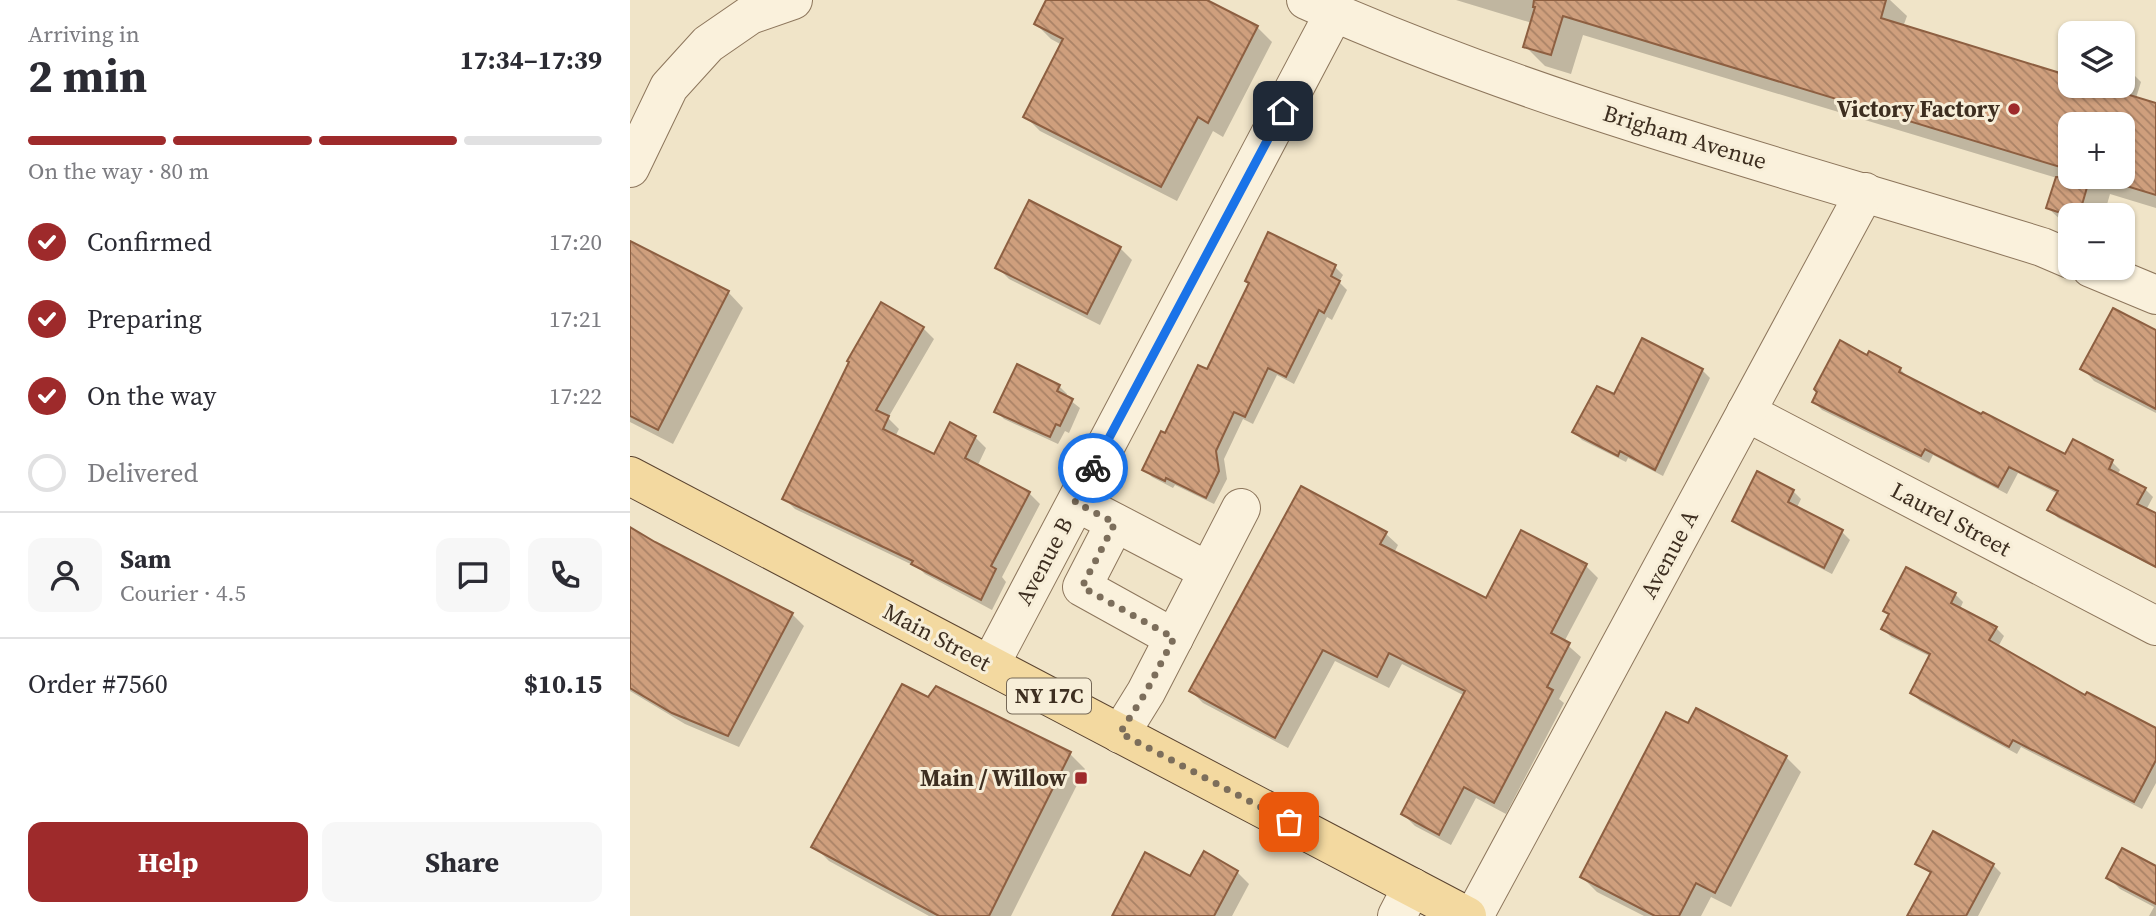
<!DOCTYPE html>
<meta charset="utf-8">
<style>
:root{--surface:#fff;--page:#f7f7f7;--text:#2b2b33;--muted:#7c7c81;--line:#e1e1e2;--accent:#9e2a2b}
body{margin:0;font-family:"Source Serif 4",serif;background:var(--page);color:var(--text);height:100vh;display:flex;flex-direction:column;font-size:26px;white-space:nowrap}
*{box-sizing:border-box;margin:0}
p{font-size:23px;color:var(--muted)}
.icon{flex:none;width:38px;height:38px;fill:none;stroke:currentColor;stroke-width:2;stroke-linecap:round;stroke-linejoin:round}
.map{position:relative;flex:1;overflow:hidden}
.details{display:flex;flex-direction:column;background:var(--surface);width:630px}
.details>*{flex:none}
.tools{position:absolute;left:1428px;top:21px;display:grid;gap:14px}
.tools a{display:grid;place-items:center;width:77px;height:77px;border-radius:14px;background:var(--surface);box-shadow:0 2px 5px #0004;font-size:35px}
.pin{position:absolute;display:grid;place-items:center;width:60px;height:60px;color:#fff;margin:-30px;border-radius:14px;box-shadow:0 4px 10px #0006}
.courier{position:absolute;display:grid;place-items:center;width:70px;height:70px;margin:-35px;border:5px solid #1a73e8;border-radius:50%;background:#fff;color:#222;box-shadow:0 2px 9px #0007}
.overview em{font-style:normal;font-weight:700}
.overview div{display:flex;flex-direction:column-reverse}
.overview{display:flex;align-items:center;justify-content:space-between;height:119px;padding:0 28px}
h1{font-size:46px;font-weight:700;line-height:52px}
.bar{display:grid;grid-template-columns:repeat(4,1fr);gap:10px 7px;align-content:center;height:84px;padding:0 28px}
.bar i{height:9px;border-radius:5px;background:var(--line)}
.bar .on{background:var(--accent)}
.bar p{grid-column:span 4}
.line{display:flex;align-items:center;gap:18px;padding:0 28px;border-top:2px solid var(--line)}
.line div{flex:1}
.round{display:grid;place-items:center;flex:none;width:74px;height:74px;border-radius:14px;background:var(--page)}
ol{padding:0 28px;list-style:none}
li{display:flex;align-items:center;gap:21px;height:77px}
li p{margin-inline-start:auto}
li .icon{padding:7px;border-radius:50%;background:var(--accent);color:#fff;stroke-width:4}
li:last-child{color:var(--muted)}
li i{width:38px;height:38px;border:4px solid var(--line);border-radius:50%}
.button{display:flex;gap:14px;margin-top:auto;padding:14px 28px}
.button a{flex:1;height:80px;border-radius:14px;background:var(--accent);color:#fff;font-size:28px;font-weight:700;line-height:80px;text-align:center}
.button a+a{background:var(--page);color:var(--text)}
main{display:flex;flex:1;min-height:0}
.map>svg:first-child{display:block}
.shadow{fill:#0003;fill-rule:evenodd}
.building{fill:url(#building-back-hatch);stroke:#8d5f41;stroke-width:2}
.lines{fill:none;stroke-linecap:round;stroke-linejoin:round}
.minor-casing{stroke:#8d765c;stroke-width:40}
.major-casing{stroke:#5b4430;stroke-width:40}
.minor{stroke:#faf1dc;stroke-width:38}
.major{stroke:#f3d9a0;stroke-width:38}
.done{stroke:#7c6e5b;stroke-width:7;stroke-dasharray:0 12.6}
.route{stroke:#1a73e8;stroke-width:9}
.poi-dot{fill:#9e2a2b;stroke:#f7eed8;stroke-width:2.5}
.labels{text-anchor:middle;stroke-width:6;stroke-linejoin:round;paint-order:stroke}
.shield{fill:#f7eed8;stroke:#756857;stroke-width:2}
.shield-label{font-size:21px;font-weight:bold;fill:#3d2e20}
.poi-label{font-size:23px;font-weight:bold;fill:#3d2e20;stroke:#f7eed8;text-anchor:end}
.street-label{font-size:23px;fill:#3d2e20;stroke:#f7eed8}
</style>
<main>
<section class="details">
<div class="overview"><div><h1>2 min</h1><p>Arriving in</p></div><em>17:34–17:39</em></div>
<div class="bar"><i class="on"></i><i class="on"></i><i class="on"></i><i></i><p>On the way · 80 m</p></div>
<ol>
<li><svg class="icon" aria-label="check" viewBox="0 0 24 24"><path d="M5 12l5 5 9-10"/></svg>Confirmed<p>17:20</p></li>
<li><svg class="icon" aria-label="check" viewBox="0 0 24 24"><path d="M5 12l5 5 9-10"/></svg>Preparing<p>17:21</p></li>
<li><svg class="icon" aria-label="check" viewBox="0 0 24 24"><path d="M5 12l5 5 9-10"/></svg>On the way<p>17:22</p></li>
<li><i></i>Delivered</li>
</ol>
<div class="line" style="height:126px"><a class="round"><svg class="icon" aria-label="person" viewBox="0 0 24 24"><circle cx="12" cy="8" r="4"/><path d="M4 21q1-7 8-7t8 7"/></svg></a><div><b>Sam</b><p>Courier · 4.5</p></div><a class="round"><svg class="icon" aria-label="chat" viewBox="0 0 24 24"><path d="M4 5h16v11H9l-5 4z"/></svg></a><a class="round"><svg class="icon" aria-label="phone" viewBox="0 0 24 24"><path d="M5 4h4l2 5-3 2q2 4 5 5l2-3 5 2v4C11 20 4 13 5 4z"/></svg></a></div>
<div class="line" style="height:91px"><div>Order #7560</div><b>$10.15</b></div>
<div class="button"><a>Help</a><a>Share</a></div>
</section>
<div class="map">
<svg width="1526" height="916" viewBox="0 0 1526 916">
<defs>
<pattern id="building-back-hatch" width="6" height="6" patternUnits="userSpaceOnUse" patternTransform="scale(1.75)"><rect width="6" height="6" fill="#cf9f7d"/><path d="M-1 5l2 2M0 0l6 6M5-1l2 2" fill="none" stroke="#a98266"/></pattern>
</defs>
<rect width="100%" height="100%" fill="#f0e4c8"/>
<!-- shadow -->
<g class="shadow">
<polygon points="418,0 573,0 627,27 642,42 593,137 583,131 547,201 410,131 395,116 432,45 421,39 406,24"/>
<path d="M 826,0 L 1260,0 L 1277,16 L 1273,27 L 1440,77 L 1440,86 L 1493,86 L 1493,64 L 1511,82 L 1506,98 L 1526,105 L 1526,208 L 1480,194 L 1474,215 L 1440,215 L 1440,229 L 1418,208 L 1427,178 L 953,35 L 941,74 L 915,66 L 895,46 L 902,23 ZM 1440,124 L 1493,124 L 1493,177 L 1440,177 Z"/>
<polygon points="490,248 502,260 470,325 379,279 367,267"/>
<polygon points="0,252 98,292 113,308 43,444 0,422"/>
<polygon points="705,267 713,275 709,282 717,290 702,320 697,317 664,384 647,375 623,424 613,419 594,459 597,479 584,504 545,485 543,488 522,477 514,469 577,371"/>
<polygon points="293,328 304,339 258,418 269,429 265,437 305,456 345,437 356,448 347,467 399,493 410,504 372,577 376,582 362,610 295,574 289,568 165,509 154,498"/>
<polygon points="1526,332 1526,413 1464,381 1453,369"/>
<polygon points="1237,357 1270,369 1278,377 1435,457 1443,441 1482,462 1490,470 1487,475 1515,489 1523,497 1516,510 1526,515 1526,568 1428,518 1420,510 1428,494 1388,473 1377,494 1303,455 1299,463 1192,410 1184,402"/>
<polygon points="1072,370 1080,378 1033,476 998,458 996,462 952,440 944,432 985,397"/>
<polygon points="429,386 437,394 436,397 450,408 439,433 435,431 428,444 374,419 366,411"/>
<polygon points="1163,491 1171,499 1166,509 1212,532 1220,540 1202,574 1112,528 1104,520"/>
<polygon points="0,529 24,543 162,614 174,626 109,747 55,724 0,691"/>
<polygon points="756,534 768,545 764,553 857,601 956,566 968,578 934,642 951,657 929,699 934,703 876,814 846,798 821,845 785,826 773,814 835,696 772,664 759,688 705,661 658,748 573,703 561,691"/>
<polygon points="1277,569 1325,594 1333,602 1330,609 1366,628 1374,636 1368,647 1456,698 1526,730 1526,783 1512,809 1391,747 1387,754 1290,701 1282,693 1301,657 1261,637 1253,629 1260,616 1255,611"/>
<polygon points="299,699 440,754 455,769 381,916 299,916 199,861 184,846"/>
<polygon points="1059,726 1156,757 1171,772 1101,907 1081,897 1071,916 1014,916 967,892 952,877"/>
<polygon points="1288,863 1363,865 1371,873 1348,916 1279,916 1301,874"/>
<polygon points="1526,868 1526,916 1519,916 1524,907 1490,889 1479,878"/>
<polygon points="607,872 619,884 602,916 489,916 561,878"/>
</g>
<!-- building -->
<g class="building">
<polygon points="416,0 577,0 628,26 578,123 568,117 531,187 393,117 433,39 404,24"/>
<polygon points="904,0 1256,0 1251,18 1440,76 1440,86 1470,86 1526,103 1526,195 1493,185 1493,124 1440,124 1440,170 933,16 921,55 893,47 905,7 903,7"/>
<polygon points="1426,177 1460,177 1449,215 1440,216 1416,208"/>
<polygon points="399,200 491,247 457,314 365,268"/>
<polygon points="638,232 706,265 701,276 710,281 694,313 689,310 656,377 638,368 615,417 604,412 586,451 589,471 576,498 536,478 535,481 512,470 531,431 535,433 568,365 577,369 619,283 615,281"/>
<polygon points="0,241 99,291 28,430 0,416"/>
<polygon points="251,302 294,327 246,410 259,416 253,429 304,454 320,422 346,436 335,458 400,492 361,566 366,569 351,600 281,564 283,561 152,499 219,362 217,361"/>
<polygon points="1483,308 1526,330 1526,409 1450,369"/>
<polygon points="1012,338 1073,369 1025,470 990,451 988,456 942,432 967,386 984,394"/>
<polygon points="1210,340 1237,355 1239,351 1271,368 1269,372 1351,414 1353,412 1435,454 1443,439 1483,460 1479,469 1516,488 1507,504 1526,513 1526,567 1417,510 1428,491 1379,467 1368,487 1295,449 1291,456 1182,402 1187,392 1184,389"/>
<polygon points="387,364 430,385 427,391 443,399 430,426 426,424 420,437 364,412"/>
<polygon points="1127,471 1164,490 1158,502 1213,530 1194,568 1102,521"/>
<polygon points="671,486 757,532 750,544 856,598 891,530 957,564 921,633 940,643 917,687 923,690 864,803 834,787 809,835 771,814 835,691 759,653 747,677 693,650 645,738 559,691"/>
<polygon points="0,527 25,542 163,613 98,736 42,713 0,688"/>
<polygon points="1276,567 1326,593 1321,603 1367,627 1359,640 1455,695 1457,692 1526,728 1526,760 1504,802 1383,740 1379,747 1280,693 1300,654 1251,629 1259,614 1253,611"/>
<polygon points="272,684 298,697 306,686 441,752 359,916 309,916 181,847"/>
<polygon points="1066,708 1157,756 1085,893 1066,883 1049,916 1025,916 950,877 1036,712 1058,723"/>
<polygon points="1303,831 1364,864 1336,916 1277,916 1301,872 1285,864"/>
<polygon points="1492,848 1526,866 1526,904 1476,878"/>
<polygon points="574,851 608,871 584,916 482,916 515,852 560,876"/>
</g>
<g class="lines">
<!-- minor casing -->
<g class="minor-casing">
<g id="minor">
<path d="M 676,0 C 912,106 1166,170 1412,247 L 1440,259"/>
<polyline points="0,168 39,87 78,44 120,15 163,0"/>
<polyline points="1461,268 1526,295"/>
<polyline points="1116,412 1526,626"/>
<polyline points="463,511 578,571"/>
<polyline points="485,523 452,587 544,638"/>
<polyline points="360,665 704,13"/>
<polyline points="490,734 516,692 611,508"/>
<polyline points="767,916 782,887"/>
<polyline points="844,916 1235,192"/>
</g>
</g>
<!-- major casing -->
<g class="major-casing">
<polyline id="major" points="0,476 837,916"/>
</g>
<!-- minor -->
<use href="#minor" class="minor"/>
<!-- major -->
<use href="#major" class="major"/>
</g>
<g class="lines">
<!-- done -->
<polyline class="done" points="463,468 445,502 485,523 452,587 544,638 516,692 490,733 659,822"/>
<!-- route -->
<polyline class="route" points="463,468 653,111"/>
</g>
<!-- markers -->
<g class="poi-dot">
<circle cx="1384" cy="109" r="7"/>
<rect x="444" y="771" width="14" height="14" rx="3.5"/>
</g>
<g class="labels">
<!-- shield labels -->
<rect class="shield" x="377" y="678.5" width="84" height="35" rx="5"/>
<g class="shield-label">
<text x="419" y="703">NY 17C</text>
</g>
<!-- poi labels -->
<g class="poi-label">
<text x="1370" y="117">Victory Factory</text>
<text x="437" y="786">Main / Willow</text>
</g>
<!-- street labels -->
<g class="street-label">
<text transform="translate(1055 137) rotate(17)" y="8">Brigham Avenue</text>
<text transform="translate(1321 519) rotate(28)" y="8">Laurel Street</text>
<text transform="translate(1039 554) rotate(-62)" y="8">Avenue A</text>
<text transform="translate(414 561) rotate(-62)" y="8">Avenue B</text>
<text transform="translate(307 637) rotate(28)" y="8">Main Street</text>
</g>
</g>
</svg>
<div class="tools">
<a><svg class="icon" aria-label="layers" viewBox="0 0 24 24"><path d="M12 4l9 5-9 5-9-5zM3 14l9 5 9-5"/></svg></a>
<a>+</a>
<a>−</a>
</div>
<div class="pin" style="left:659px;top:822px;background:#ea580c"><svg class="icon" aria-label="bag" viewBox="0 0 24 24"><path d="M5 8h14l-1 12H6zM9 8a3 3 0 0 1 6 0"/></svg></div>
<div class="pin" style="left:653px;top:111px;background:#1f2937"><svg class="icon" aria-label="home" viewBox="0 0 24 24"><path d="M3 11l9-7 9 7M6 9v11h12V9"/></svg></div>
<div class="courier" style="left:463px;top:468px"><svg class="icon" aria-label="bike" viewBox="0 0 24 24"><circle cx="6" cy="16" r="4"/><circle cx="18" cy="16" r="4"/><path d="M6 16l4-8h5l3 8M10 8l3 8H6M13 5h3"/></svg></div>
</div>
</main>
